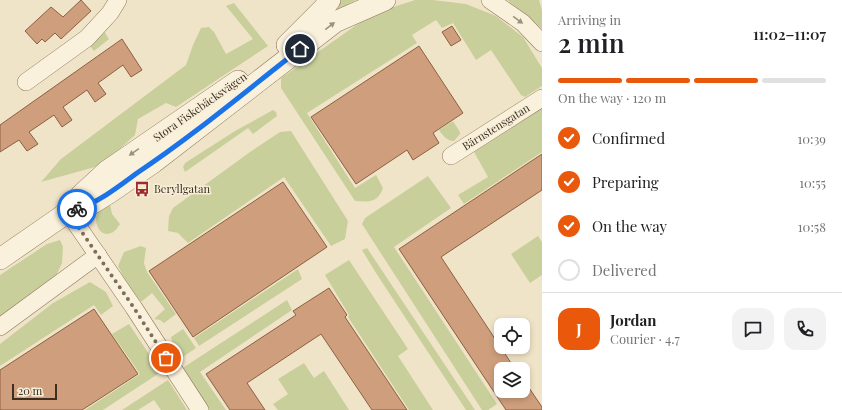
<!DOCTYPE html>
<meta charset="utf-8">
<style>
:root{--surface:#fff;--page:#f2f2f2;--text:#202124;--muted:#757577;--line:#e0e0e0;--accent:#ea580c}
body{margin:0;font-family:"Playfair Display",serif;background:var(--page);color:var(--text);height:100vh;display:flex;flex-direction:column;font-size:15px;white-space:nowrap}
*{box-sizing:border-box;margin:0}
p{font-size:13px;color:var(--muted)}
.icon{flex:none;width:22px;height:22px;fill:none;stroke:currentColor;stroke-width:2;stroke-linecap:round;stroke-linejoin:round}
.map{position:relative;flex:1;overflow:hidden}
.panel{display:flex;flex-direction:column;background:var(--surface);width:300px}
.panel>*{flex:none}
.controls{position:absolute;left:494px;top:318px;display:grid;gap:8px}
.controls a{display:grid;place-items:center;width:36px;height:36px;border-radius:8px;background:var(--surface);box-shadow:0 2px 6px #0003;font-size:20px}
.scale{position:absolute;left:12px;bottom:10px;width:45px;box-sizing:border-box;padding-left:4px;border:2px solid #3d2e20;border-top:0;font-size:11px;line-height:14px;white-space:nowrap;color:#3d2e20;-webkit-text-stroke:3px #f7eed8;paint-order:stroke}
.pin{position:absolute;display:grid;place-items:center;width:34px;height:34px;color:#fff;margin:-17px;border:2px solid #fff;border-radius:50%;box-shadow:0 1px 4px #0007}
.courier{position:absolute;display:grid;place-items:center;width:40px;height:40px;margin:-20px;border:3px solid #1a73e8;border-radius:50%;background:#fff;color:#222;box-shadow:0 1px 5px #0007}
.summary em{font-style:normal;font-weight:600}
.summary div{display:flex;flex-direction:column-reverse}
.summary{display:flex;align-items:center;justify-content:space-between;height:68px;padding:0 16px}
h1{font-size:26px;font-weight:600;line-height:30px}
.bar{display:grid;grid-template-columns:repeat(4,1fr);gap:6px 4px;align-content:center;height:48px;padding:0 16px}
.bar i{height:5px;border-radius:3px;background:var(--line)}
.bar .active{background:var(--accent)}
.bar p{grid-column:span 4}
.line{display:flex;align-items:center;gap:10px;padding:0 16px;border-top:1px solid var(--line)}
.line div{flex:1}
.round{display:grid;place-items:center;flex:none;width:42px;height:42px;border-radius:12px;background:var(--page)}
ol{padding:0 16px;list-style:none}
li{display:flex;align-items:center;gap:12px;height:44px}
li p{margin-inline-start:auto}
li .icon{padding:4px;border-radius:50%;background:var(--accent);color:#fff;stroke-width:4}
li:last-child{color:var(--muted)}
li i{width:22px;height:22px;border:2px solid var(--line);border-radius:50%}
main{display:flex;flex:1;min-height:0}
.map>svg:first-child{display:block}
.green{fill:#c9cf9b}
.building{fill:#cf9f7d;stroke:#8d5f41}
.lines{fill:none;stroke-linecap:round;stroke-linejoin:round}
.minor-casing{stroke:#8d765c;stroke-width:18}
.tertiary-casing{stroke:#8d765c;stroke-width:22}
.minor{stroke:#faf1dc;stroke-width:17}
.tertiary{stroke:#faf1dc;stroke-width:21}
.oneway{fill:#9c907e}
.done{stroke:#7c6e5b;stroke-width:4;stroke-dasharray:0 7.2}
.route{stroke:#1a73e8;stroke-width:5}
.labels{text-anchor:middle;stroke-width:3;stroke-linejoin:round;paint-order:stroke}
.street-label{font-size:11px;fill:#3d2e20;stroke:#f7eed8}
.poi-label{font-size:11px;fill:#3d2e20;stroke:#f7eed8;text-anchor:start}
</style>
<main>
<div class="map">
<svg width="542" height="410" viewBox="0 0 542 410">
<rect width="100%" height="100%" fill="#f0e4c8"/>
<!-- green -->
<g class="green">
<polygon points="337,0 356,0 318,20"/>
<path d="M 415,0 L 433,0 L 466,4 L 496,16 L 523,37 L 542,68 L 542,86 L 525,97 L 521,95 L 491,50 L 476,60 L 453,23 L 442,28 L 436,20 L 412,35 L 417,43 L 307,113 L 355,188 L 376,175 L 383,188 C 378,203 368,202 355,201 L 281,88 L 281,78 L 372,14 Z"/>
<polygon points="507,0 539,0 542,10 542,29 523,12"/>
<polygon points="234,3 268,46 176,107 166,103 138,119 135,135 102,165 41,182 61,159 186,65 193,45 201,28 209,27 214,32 226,54 253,39 226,6"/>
<polygon points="104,31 109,39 94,51 90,46"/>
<polygon points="542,108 542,152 464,204 458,195 488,177 474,152"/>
<polygon points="273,110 276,112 277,116 253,134 248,128 185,172 183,167 185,163 235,131"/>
<path d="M 453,121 L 460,132 L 460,134 L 454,141 C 447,141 443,136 439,130 Z"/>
<polygon points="291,131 348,221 345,239 331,246 284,177 188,243 178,233 168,231 169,216 173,208 250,152 280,132"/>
<polygon points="428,176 451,208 394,247 497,404 488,410 482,410 362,224 365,218"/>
<path d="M 109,200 L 112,214 L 120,224 C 118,227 115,232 111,233 C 99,238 93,221 98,212 C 100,208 105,204 109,200 Z"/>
<polygon points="538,236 542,242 542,275 530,283 511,254"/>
<polygon points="60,240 63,247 62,263 55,278 0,318 0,275 47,244"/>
<polygon points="141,246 146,248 144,263 147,272 176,314 164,323 160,320 154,319 165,309 152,293 141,302 126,282 118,266 124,252"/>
<polygon points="367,248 475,410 466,410 376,273 362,250"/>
<polygon points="349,260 408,349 398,356 433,410 409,410 348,317 349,315 325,275"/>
<polygon points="298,269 302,279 199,346 194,338"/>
<polygon points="90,282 106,292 113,306 101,315 94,305 0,366 0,344 53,303"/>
<polygon points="287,300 292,310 200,372 226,410 209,410 181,369"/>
<polygon points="129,324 161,372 103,410 85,410 140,374 112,334"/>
<polygon points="183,329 196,348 177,361 171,337"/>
<polygon points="304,363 314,378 324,371 349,410 278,410 273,404 288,394 278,379"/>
<polygon points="168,380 187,410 161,410 154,400 138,410 122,410"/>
</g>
<!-- building -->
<g class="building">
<polygon points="81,0 91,11 61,39 55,33 45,42 42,39 37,44 25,31 51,7 63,17"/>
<polygon points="452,26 461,40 451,46 442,32"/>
<polygon points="122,39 142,70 131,77 123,65 98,83 106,94 95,102 87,90 63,107 72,120 62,127 54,115 29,132 38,144 27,151 19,140 0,152 0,125"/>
<polygon points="419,46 463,113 433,133 439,143 413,160 407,150 356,184 311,117"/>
<polygon points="542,154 542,190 441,257 515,369 501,369 501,391 523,391 523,379 542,407 542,410 506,410 399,249"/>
<polygon points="283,182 327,247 193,337 149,271"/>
<polygon points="329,288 347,315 345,317 407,410 372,410 321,334 247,383 265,410 230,410 206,374 296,315 293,311"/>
<polygon points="94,309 138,374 82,410 0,410 0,370"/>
</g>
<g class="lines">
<!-- minor casing -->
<g class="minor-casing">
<g id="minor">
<polyline points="490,0 523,23 542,43"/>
<polyline points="26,82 87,38 110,13 118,0"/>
<polyline points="451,156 542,98"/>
<polyline points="68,212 134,308 200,410"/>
<polyline points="0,327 98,255"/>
</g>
</g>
<!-- tertiary casing -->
<g class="tertiary-casing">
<g id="tertiary">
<polyline points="287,45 323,9 330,0"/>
<polyline points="72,207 81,195 107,171 238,81"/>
<polyline points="0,259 68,212 88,206 109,193 154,162 335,22 385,0"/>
</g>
</g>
<!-- minor -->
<use href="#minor" class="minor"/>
<!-- tertiary -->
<use href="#tertiary" class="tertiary"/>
</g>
<!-- one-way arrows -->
<defs><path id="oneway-solid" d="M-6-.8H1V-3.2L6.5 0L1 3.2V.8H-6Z"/></defs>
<g class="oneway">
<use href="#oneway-solid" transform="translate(518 20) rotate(36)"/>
<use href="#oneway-solid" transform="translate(330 26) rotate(-38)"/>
<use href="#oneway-solid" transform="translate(134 152) rotate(145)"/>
</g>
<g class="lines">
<!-- done -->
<polyline class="done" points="77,209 68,212 134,308 166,358"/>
<!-- route -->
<path class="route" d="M 77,209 C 99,202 118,187 137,173 C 194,135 246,91 300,49"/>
</g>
<!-- icons -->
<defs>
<g id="bus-bare" transform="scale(1.2)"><path d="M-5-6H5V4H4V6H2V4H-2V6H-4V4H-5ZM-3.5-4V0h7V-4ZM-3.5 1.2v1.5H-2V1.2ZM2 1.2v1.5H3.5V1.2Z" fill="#9e2a2b" stroke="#f7eed8" stroke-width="2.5" paint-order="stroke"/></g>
</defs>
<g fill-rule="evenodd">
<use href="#bus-bare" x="142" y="189"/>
</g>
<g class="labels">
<!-- street labels -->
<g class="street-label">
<text transform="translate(200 107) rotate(-35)" y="4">Stora Fiskebäcksvägen</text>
<text transform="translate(496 127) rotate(-32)" y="4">Bärnstensgatan</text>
</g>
<!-- poi labels -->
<g class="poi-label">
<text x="154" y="193">Beryllgatan</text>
</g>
</g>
</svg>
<div class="controls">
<a><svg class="icon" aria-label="locate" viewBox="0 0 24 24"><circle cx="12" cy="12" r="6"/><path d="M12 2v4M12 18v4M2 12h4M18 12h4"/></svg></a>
<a><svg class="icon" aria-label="layers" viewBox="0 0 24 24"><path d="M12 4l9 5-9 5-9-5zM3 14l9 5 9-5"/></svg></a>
</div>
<div class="scale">20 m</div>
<div class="pin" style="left:166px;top:358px;background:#ea580c"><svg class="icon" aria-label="bag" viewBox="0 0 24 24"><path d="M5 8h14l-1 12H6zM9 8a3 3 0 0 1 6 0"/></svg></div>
<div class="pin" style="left:300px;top:49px;background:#1f2937"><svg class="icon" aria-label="home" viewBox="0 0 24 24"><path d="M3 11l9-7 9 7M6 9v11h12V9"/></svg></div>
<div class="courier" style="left:77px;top:209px"><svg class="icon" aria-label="bike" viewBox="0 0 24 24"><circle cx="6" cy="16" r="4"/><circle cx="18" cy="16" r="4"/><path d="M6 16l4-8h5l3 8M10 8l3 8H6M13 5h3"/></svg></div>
</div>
<section class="panel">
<div class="summary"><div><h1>2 min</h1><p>Arriving in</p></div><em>11:02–11:07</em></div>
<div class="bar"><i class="active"></i><i class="active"></i><i class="active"></i><i></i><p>On the way · 120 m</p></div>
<ol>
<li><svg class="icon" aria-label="check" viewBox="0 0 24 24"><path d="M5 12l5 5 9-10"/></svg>Confirmed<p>10:39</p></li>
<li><svg class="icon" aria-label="check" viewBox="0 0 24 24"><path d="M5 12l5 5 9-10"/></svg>Preparing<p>10:55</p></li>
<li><svg class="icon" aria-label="check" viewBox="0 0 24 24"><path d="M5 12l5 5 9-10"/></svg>On the way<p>10:58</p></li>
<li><i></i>Delivered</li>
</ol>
<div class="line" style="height:72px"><b class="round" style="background:var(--accent);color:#fff">J</b><div><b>Jordan</b><p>Courier · 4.7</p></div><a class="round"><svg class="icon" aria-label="chat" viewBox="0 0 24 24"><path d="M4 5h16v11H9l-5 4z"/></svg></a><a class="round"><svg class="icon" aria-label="phone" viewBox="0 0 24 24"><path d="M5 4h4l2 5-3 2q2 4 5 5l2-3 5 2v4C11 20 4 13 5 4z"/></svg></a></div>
</section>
</main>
